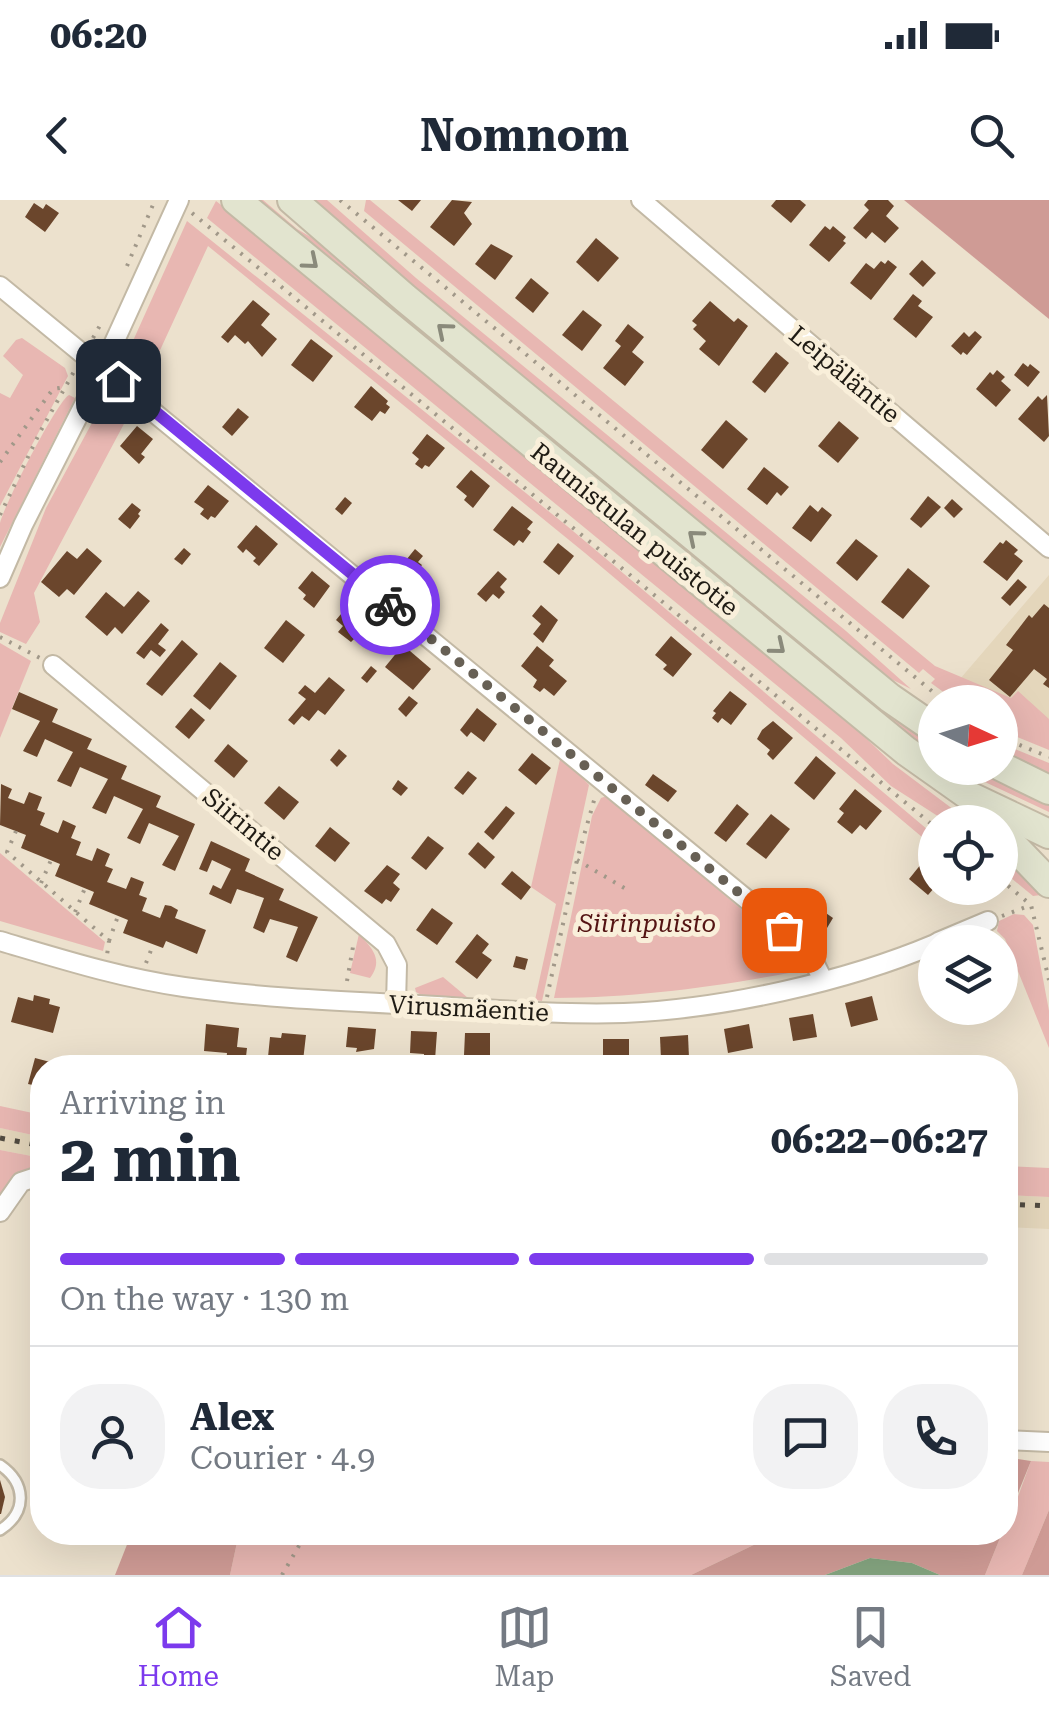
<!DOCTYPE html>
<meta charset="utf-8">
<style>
:root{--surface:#fff;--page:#f2f2f3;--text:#1f2937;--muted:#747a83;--line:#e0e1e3;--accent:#7c3aed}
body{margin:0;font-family:"Roboto Serif",serif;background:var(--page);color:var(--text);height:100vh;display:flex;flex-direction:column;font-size:38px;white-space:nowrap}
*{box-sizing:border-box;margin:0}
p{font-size:32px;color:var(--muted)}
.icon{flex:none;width:55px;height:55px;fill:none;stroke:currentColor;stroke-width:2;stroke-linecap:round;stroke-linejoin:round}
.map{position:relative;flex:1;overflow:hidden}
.sheet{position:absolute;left:30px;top:855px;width:988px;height:490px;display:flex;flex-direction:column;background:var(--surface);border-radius:40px;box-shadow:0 10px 40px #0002}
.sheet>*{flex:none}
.needle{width:65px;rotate:94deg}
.fabs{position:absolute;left:918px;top:485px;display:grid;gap:20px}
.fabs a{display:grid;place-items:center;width:100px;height:100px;border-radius:50%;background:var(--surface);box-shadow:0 10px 40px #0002;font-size:50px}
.pin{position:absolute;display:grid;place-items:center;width:85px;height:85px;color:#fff;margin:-42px;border-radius:20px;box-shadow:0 5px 15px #0006}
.courier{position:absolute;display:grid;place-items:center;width:100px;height:100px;margin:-50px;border:8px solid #7c3aed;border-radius:50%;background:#fff;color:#222;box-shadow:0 2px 12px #0007}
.summary em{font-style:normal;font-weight:700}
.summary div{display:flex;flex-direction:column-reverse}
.summary{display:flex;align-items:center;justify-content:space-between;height:170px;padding:0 30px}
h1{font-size:65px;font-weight:700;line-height:75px}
.bar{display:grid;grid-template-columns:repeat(4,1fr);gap:15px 10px;align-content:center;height:120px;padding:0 30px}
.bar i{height:12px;border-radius:8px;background:var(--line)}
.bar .active{background:var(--accent)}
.bar p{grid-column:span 4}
.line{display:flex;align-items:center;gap:25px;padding:0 30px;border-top:2px solid var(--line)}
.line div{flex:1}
.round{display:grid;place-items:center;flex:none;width:105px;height:105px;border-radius:40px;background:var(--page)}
.status{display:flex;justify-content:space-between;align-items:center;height:70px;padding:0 50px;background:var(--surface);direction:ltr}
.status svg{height:28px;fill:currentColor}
header{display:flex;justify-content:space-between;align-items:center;height:130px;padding:0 30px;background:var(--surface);font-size:45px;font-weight:700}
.tabs{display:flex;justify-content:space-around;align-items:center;height:140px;border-top:2px solid var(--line);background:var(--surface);font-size:28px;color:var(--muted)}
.tabs a{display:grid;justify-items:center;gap:5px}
.tabs .active{color:var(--accent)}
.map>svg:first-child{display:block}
.built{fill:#e4d6bb}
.green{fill:#e8b7b2}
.forest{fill:#cf9b95}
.water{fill:#84a47f}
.building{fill:#6b462c}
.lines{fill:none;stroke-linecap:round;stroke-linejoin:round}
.lane-casing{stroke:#c3b9a5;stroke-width:14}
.street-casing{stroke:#c3b9a5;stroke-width:22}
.secondary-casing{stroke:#c3b9a5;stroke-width:32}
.path{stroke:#a19889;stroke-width:4;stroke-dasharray:2.5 8;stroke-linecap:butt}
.lane{stroke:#fff;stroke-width:9}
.street{stroke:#fff;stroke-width:18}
.secondary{stroke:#e2e4cf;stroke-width:28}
.rail{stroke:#514b41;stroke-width:5;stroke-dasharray:5 10;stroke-linecap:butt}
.oneway{stroke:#8a8a7b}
.done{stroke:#676055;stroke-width:10;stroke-dasharray:0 18}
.route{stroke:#7c3aed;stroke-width:12}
.labels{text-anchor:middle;stroke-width:10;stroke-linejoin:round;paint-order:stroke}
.street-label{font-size:25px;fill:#1f1b14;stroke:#f9efda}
.park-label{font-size:25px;font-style:italic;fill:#541413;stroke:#f9efda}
</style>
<div class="status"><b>06:20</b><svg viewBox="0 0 49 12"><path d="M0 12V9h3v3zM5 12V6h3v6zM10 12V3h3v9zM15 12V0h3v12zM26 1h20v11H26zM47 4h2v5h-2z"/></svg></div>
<header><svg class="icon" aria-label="back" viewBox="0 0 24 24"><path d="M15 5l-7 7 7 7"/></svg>Nomnom<svg class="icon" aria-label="search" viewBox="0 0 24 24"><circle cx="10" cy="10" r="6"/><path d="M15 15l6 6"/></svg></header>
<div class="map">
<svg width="1049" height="1375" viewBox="0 0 1049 1375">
<rect width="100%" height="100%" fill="#ece1cd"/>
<!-- built -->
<g class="built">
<polygon points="1049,375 1049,542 1000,502 960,479"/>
<polygon points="0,928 42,937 42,958 0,950"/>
<polygon points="1005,995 1049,997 1049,1029 1005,1027"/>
</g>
<!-- green -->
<g class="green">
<polygon points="252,0 263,0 297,29 328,47 935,542 935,554 896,527"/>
<polygon points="311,0 327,0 416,78 846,431 911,489 885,476 409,86"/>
<polygon points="366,0 370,0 935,466 1011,498 1018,491 1049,519 1049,550 1000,530 1000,502 957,502 931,483 935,479 923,469 919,473 364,11"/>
<polygon points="216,1 387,136 828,502 893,564 970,622 947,622 891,586 841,538 207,18"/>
<polygon points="187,21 567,326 934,635 935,648 585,353 208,46 144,185 132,163 132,143"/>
<polygon points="22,138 65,168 68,176 0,306 0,193 10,198 23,175 3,156 16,140"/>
<path d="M 69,195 L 75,198 L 0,347 C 0,340 0,330 0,323 C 4,305 57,201 69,195 Z"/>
<polygon points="112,201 134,205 34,393 40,422 26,444 0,432 0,423 46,308 100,208"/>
<polygon points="0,443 31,461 0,538"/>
<polygon points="1000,543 1049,563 1049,578 1000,553"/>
<polygon points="561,555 589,585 542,801 535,800 556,704 531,687"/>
<polygon points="955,568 978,568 1049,603 1049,612"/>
<path d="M 607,596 L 784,745 L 790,751 L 794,767 L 789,773 C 706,788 639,797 554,798 L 592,616 L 601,598 Z"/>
<polygon points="1000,648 1044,689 1041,695 1033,696 1000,669"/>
<polygon points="0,653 105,742 103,751 0,721"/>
<polygon points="1014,714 1024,715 1033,725 1049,811 1049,848 1005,739 997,731 999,721"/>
<path d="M 359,734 C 372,748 384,760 370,778 L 350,773 Z"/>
<polygon points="443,777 468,798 425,797 416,792 415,788"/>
<polygon points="0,906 42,915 42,937 0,928"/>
<polygon points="0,950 42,958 42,966 16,974 0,995"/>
<polygon points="1005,966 1049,968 1049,997 1005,995"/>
<polygon points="1031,1261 1049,1262 1049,1310 1022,1375 985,1375 1002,1333 1005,1332"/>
<polygon points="239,1333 790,1333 762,1341 691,1375 230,1375"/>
</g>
<!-- forest -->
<g class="forest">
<polygon points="904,0 1049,0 1049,119"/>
<polygon points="1005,1257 1031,1261 1005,1325"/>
<polygon points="1049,1310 1049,1375 1022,1375"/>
<polygon points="132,1332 239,1332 239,1333 230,1375 115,1375"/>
<polygon points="790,1333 1002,1333 985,1375 940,1375 912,1363 870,1358 825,1375 691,1375 762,1341"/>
</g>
<!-- water -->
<polygon class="water" points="870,1358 912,1363 940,1375 825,1375"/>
<!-- building -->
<g class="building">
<polygon points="398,0 421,0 412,11"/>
<polygon points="452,0 472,2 464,13 472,24 454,46 430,27"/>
<polygon points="776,0 800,0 806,5 791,23 771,6"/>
<polygon points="868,0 888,0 894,6 886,16 899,28 885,43 872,32 866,39 853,28 869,10 864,5"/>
<polygon points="34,3 43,9 46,4 59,13 45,32 25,17"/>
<polygon points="825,26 830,30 833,26 846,37 843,41 846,43 829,62 809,45"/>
<polygon points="596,38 619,58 598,82 576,62"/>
<polygon points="491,44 513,56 495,80 475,64"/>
<polygon points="888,60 897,67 871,100 850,83 866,63 874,69 881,61 885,64"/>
<polygon points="922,60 936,73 923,87 909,74"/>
<polygon points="531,78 549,93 533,113 515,98"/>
<polygon points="913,94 922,101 918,106 933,117 916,138 893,119"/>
<polygon points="253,100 270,114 261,125 277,139 262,157 248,141 245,144 235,135 228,143 221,137"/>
<polygon points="710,101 734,122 738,118 748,126 719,166 699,149 706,141 693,129 697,125 692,121"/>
<polygon points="583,110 602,125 582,151 562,135"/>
<polygon points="628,124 644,137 632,152 644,162 625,186 603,168 621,146 615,141"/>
<polygon points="975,131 982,137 967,155 963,152 961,155 951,146 964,132 969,137"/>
<polygon points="311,139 333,156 313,182 291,165"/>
<polygon points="776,152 789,163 765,193 752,182"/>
<polygon points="1023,163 1028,167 1030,164 1040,172 1028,187 1014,175"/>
<polygon points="997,170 1005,177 1001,181 1011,190 996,207 976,189 990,172 993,175"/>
<polygon points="371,186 388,201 386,204 390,207 385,214 380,211 372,221 354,207"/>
<polygon points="1047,195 1049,236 1044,242 1018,219 1038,196 1042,200"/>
<polygon points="238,208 249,217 232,236 222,227"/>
<polygon points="726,220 748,239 723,269 701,250"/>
<polygon points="839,221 859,238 838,263 818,246"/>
<polygon points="137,226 153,239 141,254 145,257 139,264 120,246"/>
<polygon points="427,234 445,248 429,267 425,265 422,269 415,264 419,259 412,253"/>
<polygon points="764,267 789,287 781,296 777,292 767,305 747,289"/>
<polygon points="471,270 490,286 473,308 464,300 467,296 456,287"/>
<polygon points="208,285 229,301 215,318 211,316 208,320 200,314 204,309 194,302"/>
<polygon points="928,296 941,307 921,328 910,319"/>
<polygon points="345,297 352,303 342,315 335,309"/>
<polygon points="952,299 963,309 954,318 944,308"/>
<polygon points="132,303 141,310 138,314 140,316 130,329 118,319"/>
<polygon points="810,305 818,312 822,307 832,315 811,342 792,328"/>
<polygon points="512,306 533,322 527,329 531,332 523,343 519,340 514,346 493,330"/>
<polygon points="256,325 278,344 259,366 253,361 256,358 246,349 243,353 237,347"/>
<polygon points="856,339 878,356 857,381 836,363"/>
<polygon points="1006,340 1018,350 1014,354 1023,361 1007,381 983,362 1000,342 1003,344"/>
<polygon points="558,343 574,356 559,375 543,362"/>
<polygon points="87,348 102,361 74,395 67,389 59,397 41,382 67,351 77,359"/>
<polygon points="184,348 191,354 182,365 174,359"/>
<polygon points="415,349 423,356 418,362 422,365 406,385 394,375"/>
<polygon points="908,368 930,386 903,419 881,402"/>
<polygon points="312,371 330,386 314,408 303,399 306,395 298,388"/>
<polygon points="498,371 507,379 500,387 505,392 499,399 493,394 486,402 477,394"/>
<polygon points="1018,379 1027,387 1010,406 1001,398"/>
<polygon points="138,391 150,401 122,434 115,427 107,436 85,417 106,392 124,407"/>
<polygon points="351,402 380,426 365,445 356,437 351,442 338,432 343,426 336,420"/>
<polygon points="1044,404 1049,408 1049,488 1043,484 1047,479 1034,469 1010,497 989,480 1013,450 1006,445 1029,415 1032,418"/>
<polygon points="541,405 558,420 543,443 533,434 541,424 532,416"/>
<polygon points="286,420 305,435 283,463 264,448"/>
<polygon points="161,423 169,430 158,444 166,450 160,457 151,450 144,459 136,453"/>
<polygon points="671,436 692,454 673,477 663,469 667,465 655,455"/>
<polygon points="182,440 198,454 162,496 146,484"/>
<polygon points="403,445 431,469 413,490 385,467"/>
<polygon points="537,446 554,460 549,466 567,481 554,496 544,488 540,492 533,487 537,480 521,466"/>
<polygon points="220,462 237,476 210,510 193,496"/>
<polygon points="371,466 377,471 367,483 361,478"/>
<polygon points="329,477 345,490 325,515 318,510 309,521 302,516 294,525 288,520 306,499 298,493 305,485 315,493"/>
<polygon points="730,491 747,504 731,525 722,518 718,523 712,518 716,513 713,511"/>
<polygon points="19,492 58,509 52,522 92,539 87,549 127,566 121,579 161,596 156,607 195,624 175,671 162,665 179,636 149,623 140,644 127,638 143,609 114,596 106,614 92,608 108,579 80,567 71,587 57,581 73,552 45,539 37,557 23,551 40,521 12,509"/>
<polygon points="409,496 418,503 406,517 398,509"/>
<polygon points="191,508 205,520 189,539 175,527"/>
<polygon points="477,508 497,524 484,542 471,532 467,537 460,530"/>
<polygon points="773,521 793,538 773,560 767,554 770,550 757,539 762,530"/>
<polygon points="228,544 248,561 234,578 214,561"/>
<polygon points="339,549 347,556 337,567 330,560"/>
<polygon points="532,553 551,568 536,585 518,570"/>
<polygon points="816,556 836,573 814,600 794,583"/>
<polygon points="468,571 477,578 463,595 454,588"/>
<polygon points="653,574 677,591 668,602 645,585"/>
<polygon points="398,580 408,588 401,596 392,589"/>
<polygon points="1,584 12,589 8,598 24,604 29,592 42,597 37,610 45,613 40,625 58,633 63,620 76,626 71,638 81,642 76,655 92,661 97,648 110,654 105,666 113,669 107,682 126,689 131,677 144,682 139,695 147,698 142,711 160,718 165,705 171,706 178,710 175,718 206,730 197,754 166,741 163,748 123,733 128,720 89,704 94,692 55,676 60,664 21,648 26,635 0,625"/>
<polygon points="279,586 299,602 284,620 264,603"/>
<polygon points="855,589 882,611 866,630 860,625 852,634 837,622 844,613 839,609"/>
<polygon points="737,604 749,614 726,642 714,633"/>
<polygon points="506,606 515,613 493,640 484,632"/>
<polygon points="771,614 790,629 766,659 746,644"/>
<polygon points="330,627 350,643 335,662 315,646"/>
<polygon points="428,636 444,648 426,670 411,658"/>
<polygon points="211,641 250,659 245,671 284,689 279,700 318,717 297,762 286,757 298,727 270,719 264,733 253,728 264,698 237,689 231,704 209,694 213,685 221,689 231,669 212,660 207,672 199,669"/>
<polygon points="478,642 495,657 485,669 468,654"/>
<polygon points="930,653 935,657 935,687 928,695 909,679"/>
<polygon points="387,665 400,674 393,683 400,689 391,702 386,699 382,704 364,691"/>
<polygon points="512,671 531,687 521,700 501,684"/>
<polygon points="432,708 453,723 437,745 416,730"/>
<polygon points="820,709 833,718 827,728 814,718"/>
<polygon points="477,734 489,744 482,753 492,760 477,779 455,762"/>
<polygon points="516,756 528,759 525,770 513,767"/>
<polygon points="34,795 50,799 49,804 60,807 53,833 11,822 18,797 33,801"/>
<polygon points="872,796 878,820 851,827 845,803"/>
<polygon points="813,814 817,837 793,841 789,818"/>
<polygon points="206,824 239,828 237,847 247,848 245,865 226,863 227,853 204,851"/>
<polygon points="749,824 753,848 728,853 724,829"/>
<polygon points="348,827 376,829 374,849 356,852 357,848 346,847"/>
<polygon points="411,831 437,832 435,860 424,860 424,854 410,853"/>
<polygon points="282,833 306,835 303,861 299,860 298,868 278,866 279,858 268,857 270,837 281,838"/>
<polygon points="465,833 490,833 490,861 478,861 479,855 464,855"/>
<polygon points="688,835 689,858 661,860 660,837"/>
<rect x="603" y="839" width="26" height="24"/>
<rect x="544" y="857" width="22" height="11"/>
<polygon points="35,858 54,863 53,868 42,868 42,887 28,884"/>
<polygon points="0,1280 5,1297 1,1314 0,1314"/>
</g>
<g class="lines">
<!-- lane casing -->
<g class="lane-casing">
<path id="lane" d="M 0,1265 C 26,1283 28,1312 0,1330"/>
</g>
<!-- street casing -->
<g class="street-casing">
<g id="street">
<polyline points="641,0 1049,348"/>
<polyline points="0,86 784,730 812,758 823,780"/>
<polyline points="0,378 23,325 102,169 179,0"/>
<polyline points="53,465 386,744 397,765 396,804"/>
<path d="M 0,741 C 61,759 121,778 184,787 C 262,798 341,801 419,805 C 488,809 556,815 624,813 C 722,809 845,782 935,744"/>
<polyline points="938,742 988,721"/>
<polyline points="0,1012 21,982 42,975"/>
<polyline points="1005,1240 1049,1242"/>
</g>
</g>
<!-- secondary casing -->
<g class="secondary-casing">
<g id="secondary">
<polyline points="236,0 906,551 971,597 1049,634"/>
<polyline points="292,0 405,98 890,498 935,529"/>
<polyline points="1000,566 1049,590"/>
<polyline points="1000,632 1049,683"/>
</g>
</g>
<!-- path -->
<g class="path">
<polyline points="340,0 945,502"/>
<polyline points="192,13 935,627"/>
<polyline points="127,66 155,0"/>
<polyline points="93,138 103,120"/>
<polyline points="0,262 53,189 66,187"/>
<polyline points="0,315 40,232 76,168"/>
<polyline points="0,437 40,458"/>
<polyline points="1000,537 1049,557"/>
<polyline points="16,631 7,652 109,741 107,755"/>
<polyline points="577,660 626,689"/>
<polyline points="1000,679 1031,705 1049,780"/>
<polyline points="41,683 51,660"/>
<polyline points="75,712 85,688"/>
<polyline points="1002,716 1031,705"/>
<polyline points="109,741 118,716"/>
<polyline points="146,763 153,745"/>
<polyline points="347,781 354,741"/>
<polyline points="547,797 577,660 595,597"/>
<polyline points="282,1375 307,1332"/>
</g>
<!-- lane -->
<use href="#lane" class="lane"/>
<!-- street -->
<use href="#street" class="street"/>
<!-- secondary -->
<use href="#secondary" class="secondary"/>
<!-- rail -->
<g class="rail">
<polyline points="0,938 42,946"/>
<polyline points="1005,1004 1049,1006"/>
</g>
</g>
<!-- one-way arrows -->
<defs><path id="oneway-chevron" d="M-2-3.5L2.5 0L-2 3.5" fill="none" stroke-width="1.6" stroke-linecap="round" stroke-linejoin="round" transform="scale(2.5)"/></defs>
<g class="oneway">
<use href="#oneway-chevron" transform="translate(311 62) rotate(40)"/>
<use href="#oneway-chevron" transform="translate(444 130) rotate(-140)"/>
<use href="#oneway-chevron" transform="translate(695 337) rotate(-140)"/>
<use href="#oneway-chevron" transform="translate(778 447) rotate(39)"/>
</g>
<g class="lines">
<!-- done -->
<polyline class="done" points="390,405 784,730"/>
<!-- route -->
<polyline class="route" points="118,181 390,405"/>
</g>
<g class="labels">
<!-- street labels -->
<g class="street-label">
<text transform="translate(845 174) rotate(40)" y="9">Leipäläntie</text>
<text transform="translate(635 329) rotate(39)" y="9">Raunistulan puistotie</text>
<text transform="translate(244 624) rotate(40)" y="9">Siirintie</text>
<text transform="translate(469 808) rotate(3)" y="9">Virusmäentie</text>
</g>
<!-- park labels -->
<g class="park-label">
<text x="647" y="732">Siirinpuisto</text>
</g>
</g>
</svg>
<div class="fabs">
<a><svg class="needle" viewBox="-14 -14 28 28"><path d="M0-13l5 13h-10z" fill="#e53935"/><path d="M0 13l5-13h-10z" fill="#747a83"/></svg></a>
<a><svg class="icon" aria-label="locate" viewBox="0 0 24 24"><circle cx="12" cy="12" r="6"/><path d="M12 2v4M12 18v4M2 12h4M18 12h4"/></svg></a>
<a><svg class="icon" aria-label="layers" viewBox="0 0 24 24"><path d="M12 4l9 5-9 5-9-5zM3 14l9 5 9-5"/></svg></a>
</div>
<div class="pin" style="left:784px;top:730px;background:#ea580c"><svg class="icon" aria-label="bag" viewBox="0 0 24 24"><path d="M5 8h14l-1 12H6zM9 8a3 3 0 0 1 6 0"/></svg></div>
<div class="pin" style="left:118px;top:181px;background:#1f2937"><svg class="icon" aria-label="home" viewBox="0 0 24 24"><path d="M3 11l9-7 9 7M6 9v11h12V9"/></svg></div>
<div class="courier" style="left:390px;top:405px"><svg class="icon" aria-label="bike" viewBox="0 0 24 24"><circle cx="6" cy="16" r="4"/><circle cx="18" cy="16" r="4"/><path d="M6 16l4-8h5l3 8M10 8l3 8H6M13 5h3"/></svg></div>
<section class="sheet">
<div class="summary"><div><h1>2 min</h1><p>Arriving in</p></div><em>06:22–06:27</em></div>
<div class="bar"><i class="active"></i><i class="active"></i><i class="active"></i><i></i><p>On the way · 130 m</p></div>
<div class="line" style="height:180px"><a class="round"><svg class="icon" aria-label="person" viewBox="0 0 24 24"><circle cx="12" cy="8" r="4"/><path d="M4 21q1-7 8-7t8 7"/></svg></a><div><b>Alex</b><p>Courier · 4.9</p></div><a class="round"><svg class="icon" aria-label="chat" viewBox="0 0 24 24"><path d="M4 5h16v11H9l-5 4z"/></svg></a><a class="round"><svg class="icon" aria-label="phone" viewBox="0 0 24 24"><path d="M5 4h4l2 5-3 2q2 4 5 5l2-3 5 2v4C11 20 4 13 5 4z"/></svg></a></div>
</section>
</div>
<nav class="tabs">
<a class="active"><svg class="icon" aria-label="home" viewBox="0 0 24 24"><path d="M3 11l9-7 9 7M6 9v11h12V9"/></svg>Home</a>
<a><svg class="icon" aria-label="map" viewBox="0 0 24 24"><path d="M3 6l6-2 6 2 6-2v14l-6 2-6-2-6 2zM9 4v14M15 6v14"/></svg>Map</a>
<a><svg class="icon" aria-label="saved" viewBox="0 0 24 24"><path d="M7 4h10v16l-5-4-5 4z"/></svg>Saved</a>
</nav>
